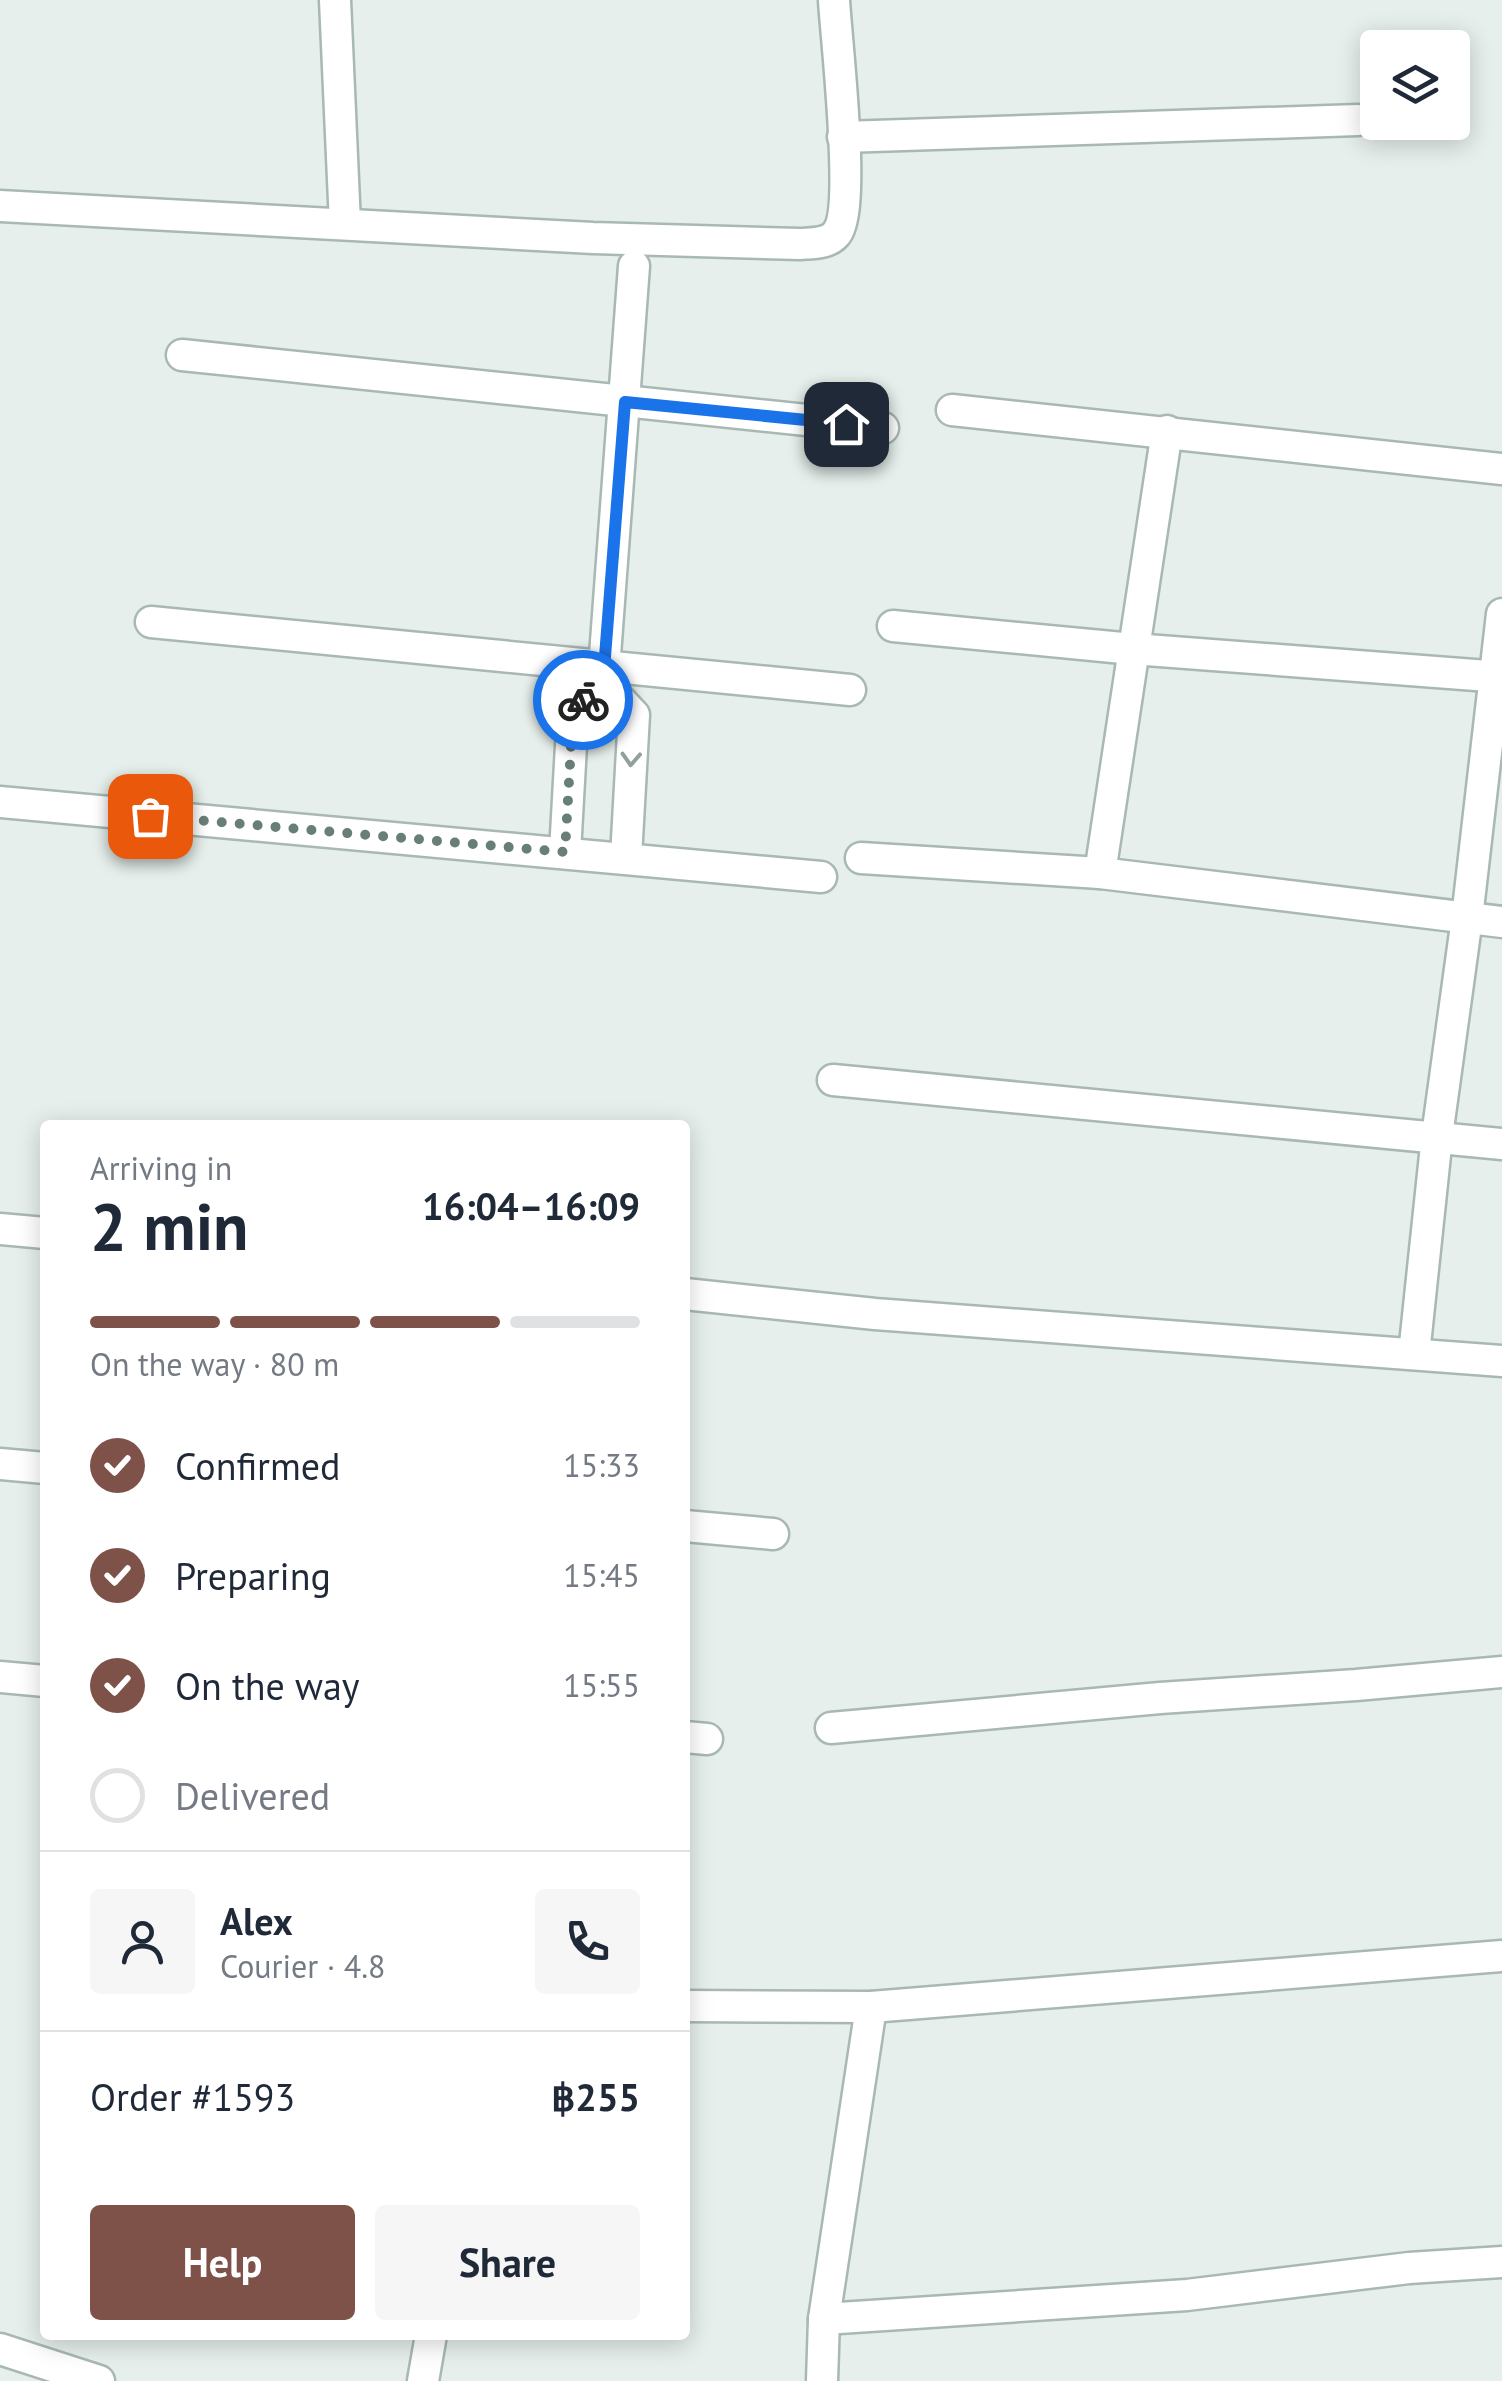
<!DOCTYPE html>
<meta charset="utf-8">
<style>
:root{--surface:#fff;--page:#f6f6f7;--text:#1f2937;--muted:#747a83;--line:#e0e1e3;--accent:#7f5249}
body{margin:0;font-family:"PT Sans",sans-serif;background:var(--page);color:var(--text);height:100vh;display:flex;flex-direction:column;font-size:38px;white-space:nowrap}
*{box-sizing:border-box;margin:0}
p{font-size:32px;color:var(--muted)}
.icon{flex:none;width:55px;height:55px;fill:none;stroke:currentColor;stroke-width:2;stroke-linecap:round;stroke-linejoin:round}
.map{position:relative;flex:1;overflow:hidden}
.panel{position:absolute;left:40px;top:1120px;width:650px;height:1220px;display:flex;flex-direction:column;background:var(--surface);border-radius:10px;box-shadow:0 5px 25px #0003}
.panel>*{flex:none}
.buttons{position:absolute;left:1360px;top:30px;display:grid;gap:20px}
.buttons a{display:grid;place-items:center;width:110px;height:110px;border-radius:10px;background:var(--surface);box-shadow:0 5px 25px #0003;font-size:50px}
.pin{position:absolute;display:grid;place-items:center;width:85px;height:85px;color:#fff;margin:-42px;border-radius:20px;box-shadow:0 5px 15px #0006}
.courier{position:absolute;display:grid;place-items:center;width:100px;height:100px;margin:-50px;border:8px solid #1a73e8;border-radius:50%;background:#fff;color:#222;box-shadow:0 2px 12px #0007}
.headline em{font-style:normal;font-weight:700}
.headline div{display:flex;flex-direction:column-reverse}
.headline{display:flex;align-items:center;justify-content:space-between;height:170px;padding:0 50px}
h1{font-size:65px;font-weight:700;line-height:75px}
.bar{display:grid;grid-template-columns:repeat(4,1fr);gap:15px 10px;align-content:center;height:120px;padding:0 50px}
.bar i{height:12px;border-radius:8px;background:var(--line)}
.bar .on{background:var(--accent)}
.bar p{grid-column:span 4}
.line{display:flex;align-items:center;gap:25px;padding:0 50px;border-top:2px solid var(--line)}
.line div{flex:1}
.round{display:grid;place-items:center;flex:none;width:105px;height:105px;border-radius:10px;background:var(--page)}
ol{padding:0 50px;list-style:none}
li{display:flex;align-items:center;gap:30px;height:110px}
li p{margin-inline-start:auto}
li .icon{padding:10px;border-radius:50%;background:var(--accent);color:#fff;stroke-width:4}
li:last-child{color:var(--muted)}
li i{width:55px;height:55px;border:5px solid var(--line);border-radius:50%}
.cta{display:flex;gap:20px;margin-top:auto;padding:20px 50px}
.cta a{flex:1;height:115px;border-radius:10px;background:var(--accent);color:#fff;font-size:40px;font-weight:700;line-height:115px;text-align:center}
.cta a+a{background:var(--page);color:var(--text)}
.map>svg:first-child{display:block}
.lines{fill:none;stroke-linecap:round;stroke-linejoin:round}
.minor-casing{stroke:#a8b8b2;stroke-width:35}
.minor{stroke:#fff;stroke-width:30}
.oneway{stroke:#92a09c}
.done{stroke:#687f78;stroke-width:10;stroke-dasharray:0 18}
.route{stroke:#1a73e8;stroke-width:12}
</style>
<div class="map">
<svg width="1502" height="2381" viewBox="0 0 1502 2381">
<rect width="100%" height="100%" fill="#e6efeb"/>
<g class="lines">
<!-- minor casing -->
<g class="minor-casing">
<g id="minor">
<polyline points="335,0 345,224"/>
<polyline points="843,137 1358,120"/>
<path d="M 0,206 L 593,238 L 800,244 C 812,243 828,244 836,234 C 857,210 836,39 834,0"/>
<polyline points="182,355 883,428"/>
<polyline points="952,410 1502,469"/>
<polyline points="151,622 850,690"/>
<polyline points="893,626 1133,649 1502,677"/>
<polyline points="603,682 634,266"/>
<polyline points="0,802 821,877"/>
<polyline points="565,852 573,710 603,682 634,715 626,857"/>
<polyline points="861,858 1100,873 1502,922"/>
<polyline points="1100,873 1167,431"/>
<polyline points="833,1080 1502,1144"/>
<polyline points="0,1229 45,1233"/>
<polyline points="685,1294 875,1314 1502,1361"/>
<polyline points="1414,1354 1437,1136 1467,918 1502,614"/>
<polyline points="0,1464 45,1468"/>
<polyline points="685,1526 773,1534"/>
<polyline points="0,1677 45,1681"/>
<polyline points="831,1728 1160,1698 1356,1685 1502,1672"/>
<polyline points="685,1737 707,1739"/>
<polyline points="685,2006 871,2007 1502,1956"/>
<polyline points="824,2319 1187,2295 1409,2268 1502,2262"/>
<polyline points="0,2349 99,2381"/>
<polyline points="423,2381 431,2335"/>
<polyline points="822,2381 824,2319 871,2007"/>
</g>
</g>
<!-- minor -->
<use href="#minor" class="minor"/>
</g>
<!-- one-way arrows -->
<defs><path id="oneway-chevron" d="M-2-3.5L2.5 0L-2 3.5" fill="none" stroke-width="1.6" stroke-linecap="round" stroke-linejoin="round" transform="scale(2.5)"/></defs>
<use class="oneway" href="#oneway-chevron" transform="translate(631 759) rotate(93)"/>
<g class="lines">
<!-- done -->
<polyline class="done" points="150,816 565,852 573,710 583,700"/>
<!-- route -->
<polyline class="route" points="583,700 603,682 625,402 846,424"/>
</g>
</svg>
<div class="buttons">
<a><svg class="icon" aria-label="layers" viewBox="0 0 24 24"><path d="M12 4l9 5-9 5-9-5zM3 14l9 5 9-5"/></svg></a>
</div>
<div class="pin" style="left:150px;top:816px;background:#ea580c"><svg class="icon" aria-label="bag" viewBox="0 0 24 24"><path d="M5 8h14l-1 12H6zM9 8a3 3 0 0 1 6 0"/></svg></div>
<div class="pin" style="left:846px;top:424px;background:#1f2937"><svg class="icon" aria-label="home" viewBox="0 0 24 24"><path d="M3 11l9-7 9 7M6 9v11h12V9"/></svg></div>
<div class="courier" style="left:583px;top:700px"><svg class="icon" aria-label="bike" viewBox="0 0 24 24"><circle cx="6" cy="16" r="4"/><circle cx="18" cy="16" r="4"/><path d="M6 16l4-8h5l3 8M10 8l3 8H6M13 5h3"/></svg></div>
<section class="panel">
<div class="headline"><div><h1>2 min</h1><p>Arriving in</p></div><em>16:04–16:09</em></div>
<div class="bar"><i class="on"></i><i class="on"></i><i class="on"></i><i></i><p>On the way · 80 m</p></div>
<ol>
<li><svg class="icon" aria-label="check" viewBox="0 0 24 24"><path d="M5 12l5 5 9-10"/></svg>Confirmed<p>15:33</p></li>
<li><svg class="icon" aria-label="check" viewBox="0 0 24 24"><path d="M5 12l5 5 9-10"/></svg>Preparing<p>15:45</p></li>
<li><svg class="icon" aria-label="check" viewBox="0 0 24 24"><path d="M5 12l5 5 9-10"/></svg>On the way<p>15:55</p></li>
<li><i></i>Delivered</li>
</ol>
<div class="line" style="height:180px"><a class="round"><svg class="icon" aria-label="person" viewBox="0 0 24 24"><circle cx="12" cy="8" r="4"/><path d="M4 21q1-7 8-7t8 7"/></svg></a><div><b>Alex</b><p>Courier · 4.8</p></div><a class="round"><svg class="icon" aria-label="phone" viewBox="0 0 24 24"><path d="M5 4h4l2 5-3 2q2 4 5 5l2-3 5 2v4C11 20 4 13 5 4z"/></svg></a></div>
<div class="line" style="height:130px"><div>Order #1593</div><b>฿255</b></div>
<div class="cta"><a>Help</a><a>Share</a></div>
</section>
</div>
